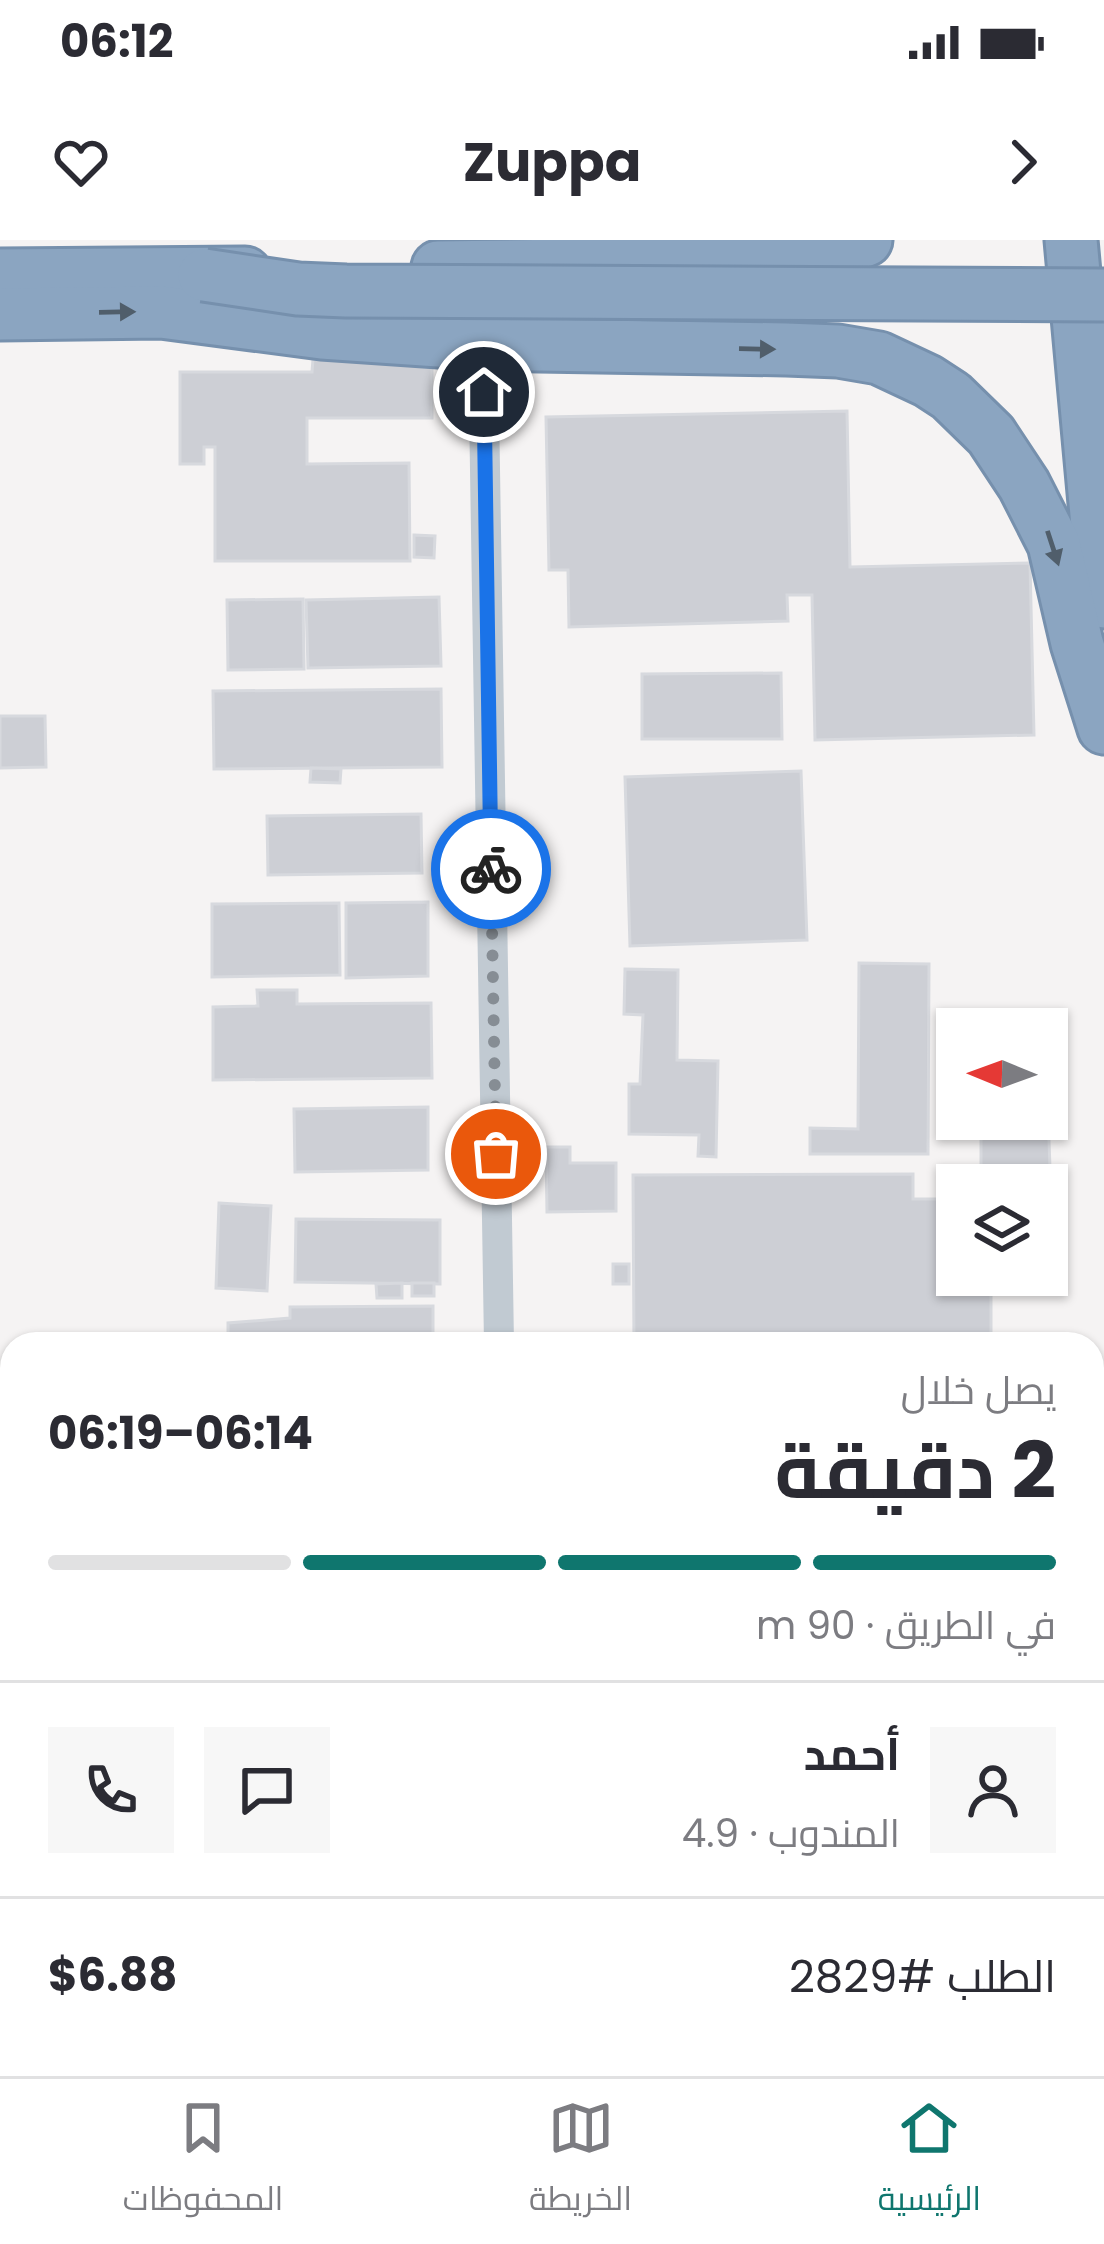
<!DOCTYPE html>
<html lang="ar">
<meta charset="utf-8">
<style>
:root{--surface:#fff;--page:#f7f7f7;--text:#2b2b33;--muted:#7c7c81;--line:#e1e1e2;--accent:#0f766e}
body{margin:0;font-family:Poppins,Cairo,sans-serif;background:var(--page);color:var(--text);direction:rtl;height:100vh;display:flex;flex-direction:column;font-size:45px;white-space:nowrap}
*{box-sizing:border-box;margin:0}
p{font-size:39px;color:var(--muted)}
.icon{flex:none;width:66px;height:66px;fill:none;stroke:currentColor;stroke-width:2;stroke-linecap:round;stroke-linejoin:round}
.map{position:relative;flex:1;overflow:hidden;direction:ltr}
.details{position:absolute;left:0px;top:1092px;width:1104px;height:744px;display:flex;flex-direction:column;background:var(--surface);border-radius:36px 36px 0 0;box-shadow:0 3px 9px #0004;direction:rtl}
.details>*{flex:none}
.needle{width:78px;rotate:271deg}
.buttons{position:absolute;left:936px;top:768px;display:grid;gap:24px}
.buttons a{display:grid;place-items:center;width:132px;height:132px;border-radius:0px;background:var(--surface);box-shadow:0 3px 9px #0004;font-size:60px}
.pin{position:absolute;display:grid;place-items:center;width:102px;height:102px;color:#fff;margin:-51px;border:6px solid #fff;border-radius:50%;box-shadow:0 3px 12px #0007}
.courier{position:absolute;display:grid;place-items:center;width:120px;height:120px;margin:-60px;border:9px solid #1a73e8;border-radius:50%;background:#fff;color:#222;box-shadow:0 3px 15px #0007}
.headline em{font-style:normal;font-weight:700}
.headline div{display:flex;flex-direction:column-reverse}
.headline{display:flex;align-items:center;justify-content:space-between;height:204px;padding:0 48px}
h1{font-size:78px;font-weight:700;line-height:90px}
.bar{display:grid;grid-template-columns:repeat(4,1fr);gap:18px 12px;align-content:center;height:144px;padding:0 48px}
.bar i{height:15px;border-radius:9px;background:var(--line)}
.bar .current{background:var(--accent)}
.bar p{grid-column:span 4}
.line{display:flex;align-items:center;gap:30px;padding:0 48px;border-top:3px solid var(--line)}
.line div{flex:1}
.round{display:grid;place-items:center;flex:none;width:126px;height:126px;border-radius:0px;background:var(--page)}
.status{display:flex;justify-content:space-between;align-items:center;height:84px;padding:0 60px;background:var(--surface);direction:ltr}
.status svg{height:33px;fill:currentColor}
header{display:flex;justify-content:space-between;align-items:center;height:156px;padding:0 48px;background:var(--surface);font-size:54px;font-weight:700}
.tab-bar{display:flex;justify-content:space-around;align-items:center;height:168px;border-top:3px solid var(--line);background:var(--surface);font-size:33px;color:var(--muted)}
.tab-bar a{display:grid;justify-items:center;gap:6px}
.tab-bar .current{color:var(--accent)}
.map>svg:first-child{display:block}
.building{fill:#cdcfd5;stroke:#d7d9de;stroke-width:3}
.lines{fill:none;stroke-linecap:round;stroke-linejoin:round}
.highway-casing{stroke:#7690ad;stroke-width:57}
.street{stroke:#c1cad2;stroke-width:30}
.highway{stroke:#8ba5c1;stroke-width:51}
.highway-bridge-casing{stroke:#7690ad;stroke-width:57;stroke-linecap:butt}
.highway-bridge{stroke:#8ba5c1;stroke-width:51}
.oneway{fill:#505e6b}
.done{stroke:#868d94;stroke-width:12;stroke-dasharray:0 21.6}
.route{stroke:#1a73e8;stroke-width:15}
</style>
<div class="status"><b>06:12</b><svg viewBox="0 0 49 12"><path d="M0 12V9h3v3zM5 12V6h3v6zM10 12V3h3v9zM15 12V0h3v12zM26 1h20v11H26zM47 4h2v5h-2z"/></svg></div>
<header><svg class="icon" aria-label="forward" viewBox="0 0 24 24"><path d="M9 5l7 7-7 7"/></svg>Zuppa<svg class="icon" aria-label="heart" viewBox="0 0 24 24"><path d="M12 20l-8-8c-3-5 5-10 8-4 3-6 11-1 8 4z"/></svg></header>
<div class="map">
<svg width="1104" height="1836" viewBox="0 0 1104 1836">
<rect width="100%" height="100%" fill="#f5f3f3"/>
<!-- building -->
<g class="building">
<polygon points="313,119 432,119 432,178 307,178 307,224 409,223 410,321 215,321 215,207 204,207 204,224 180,224 180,132 312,132"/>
<polygon points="847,171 850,327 1030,323 1034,495 815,500 812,355 787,355 788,381 569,387 568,330 549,330 546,177"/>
<polygon points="414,295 435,296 434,318 414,317"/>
<polygon points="439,357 441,426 308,428 306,360"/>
<polygon points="303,359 304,429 228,430 227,360"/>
<polygon points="781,433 782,499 642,499 642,434"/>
<polygon points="441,449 442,527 214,529 213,451"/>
<polygon points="0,476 45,476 46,527 0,528"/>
<polygon points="311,528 341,529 340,543 310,542"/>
<polygon points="801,531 807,700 630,706 625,537"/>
<polygon points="421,574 422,633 268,635 267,576"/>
<polygon points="428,662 428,736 346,738 346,663"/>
<polygon points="339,663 340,735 212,737 212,664"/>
<polygon points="859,723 929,724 928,914 810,914 810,888 858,889"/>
<polygon points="625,729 678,730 677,820 718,821 716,917 698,916 699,895 629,894 629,844 640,844 643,775 624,774"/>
<polygon points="257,750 297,750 297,764 431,763 432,838 213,840 213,767 258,766"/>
<polygon points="1047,846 1050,928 981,929 981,879 1047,879"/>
<polygon points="428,867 428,930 295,932 294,869"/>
<polygon points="546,907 570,907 570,923 616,923 616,971 547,972"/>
<polygon points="913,934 913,959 957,959 957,1035 991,1035 991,1104 634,1104 633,935"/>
<polygon points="219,963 271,966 267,1051 216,1048"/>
<polygon points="296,979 440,980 440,1044 295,1042"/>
<rect x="613" y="1024" width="16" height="20"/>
<polygon points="402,1043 402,1058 377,1058 376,1044"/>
<rect x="412" y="1043" width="22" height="13"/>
<polygon points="433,1066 433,1104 228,1104 228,1083 290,1078 290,1067"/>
<rect x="1092" y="1154" width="8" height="31"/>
<polygon points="1092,1395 1101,1395 1101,1422 1092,1423"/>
<polygon points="12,1704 12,1824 24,1824 25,1836 0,1836 0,1706"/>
<polygon points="24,1824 135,1824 136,1836 25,1836"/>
</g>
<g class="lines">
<!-- highway casing -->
<g class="highway-casing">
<g id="highway">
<polyline points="1071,0 1104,362"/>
<polyline points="438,27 759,22 831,13 866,0"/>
<polyline points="0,35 245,33"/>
<polyline points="0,74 161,72 322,93 483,104 786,109 838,111 879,118 928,141 951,156 991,195 1024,245 1054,304 1077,403 1104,488"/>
</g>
</g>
<!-- street -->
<g class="street">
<polyline points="483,104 499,1104"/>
<polyline points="512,1824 512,1836"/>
</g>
<!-- highway -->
<use href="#highway" class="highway"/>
<!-- highway-bridge casing -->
<g class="highway-bridge-casing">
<polyline id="highway-bridge" points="204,35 298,49 346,51 1104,55"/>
</g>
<!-- highway-bridge -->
<use href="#highway-bridge" class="highway-bridge"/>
</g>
<!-- one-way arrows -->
<defs><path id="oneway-solid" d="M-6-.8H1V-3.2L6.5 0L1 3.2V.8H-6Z" transform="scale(3)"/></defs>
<g class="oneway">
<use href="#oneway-solid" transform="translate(117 72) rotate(-1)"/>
<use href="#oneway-solid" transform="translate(757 109) rotate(1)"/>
<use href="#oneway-solid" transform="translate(1053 308) rotate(72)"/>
</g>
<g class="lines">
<!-- done -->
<polyline class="done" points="491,629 496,914"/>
<!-- route -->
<polyline class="route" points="484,152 491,629"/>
</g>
</svg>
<div class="buttons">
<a><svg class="needle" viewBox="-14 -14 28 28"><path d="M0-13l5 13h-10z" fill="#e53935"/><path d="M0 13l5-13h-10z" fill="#7c7c81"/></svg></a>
<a><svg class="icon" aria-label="layers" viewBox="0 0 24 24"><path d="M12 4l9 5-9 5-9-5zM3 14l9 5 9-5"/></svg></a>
</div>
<div class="pin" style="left:496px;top:914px;background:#ea580c"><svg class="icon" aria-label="bag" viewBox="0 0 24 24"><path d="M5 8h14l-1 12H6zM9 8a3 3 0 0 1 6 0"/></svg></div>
<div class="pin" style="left:484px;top:152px;background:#1f2937"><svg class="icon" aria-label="home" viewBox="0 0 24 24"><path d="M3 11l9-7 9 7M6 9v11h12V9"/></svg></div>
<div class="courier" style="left:491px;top:629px"><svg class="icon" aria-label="bike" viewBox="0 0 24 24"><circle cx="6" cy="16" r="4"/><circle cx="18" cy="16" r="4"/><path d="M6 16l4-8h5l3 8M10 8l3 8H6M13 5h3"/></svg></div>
<section class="details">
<div class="headline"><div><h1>2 دقيقة</h1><p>يصل خلال</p></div><em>06:14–06:19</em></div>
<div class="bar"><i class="current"></i><i class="current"></i><i class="current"></i><i></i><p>في الطريق · 90 m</p></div>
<div class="line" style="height:216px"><a class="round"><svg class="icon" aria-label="person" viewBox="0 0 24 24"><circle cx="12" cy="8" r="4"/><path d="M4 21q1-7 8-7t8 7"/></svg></a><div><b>أحمد</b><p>المندوب · 4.9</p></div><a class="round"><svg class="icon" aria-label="chat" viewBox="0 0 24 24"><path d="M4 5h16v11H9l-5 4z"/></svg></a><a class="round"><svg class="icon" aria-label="phone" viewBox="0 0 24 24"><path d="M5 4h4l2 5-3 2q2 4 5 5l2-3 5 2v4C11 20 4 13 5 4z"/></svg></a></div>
<div class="line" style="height:156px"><div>الطلب #2829</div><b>$6.88</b></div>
</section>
</div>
<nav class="tab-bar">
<a class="current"><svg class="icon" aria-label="home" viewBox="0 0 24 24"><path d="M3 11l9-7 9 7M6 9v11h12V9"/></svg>الرئيسية</a>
<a><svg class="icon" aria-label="map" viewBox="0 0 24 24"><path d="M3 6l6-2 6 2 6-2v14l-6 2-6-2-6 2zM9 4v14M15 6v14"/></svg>الخريطة</a>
<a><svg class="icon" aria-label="saved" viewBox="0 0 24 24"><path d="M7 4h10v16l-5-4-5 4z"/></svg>المحفوظات</a>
</nav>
